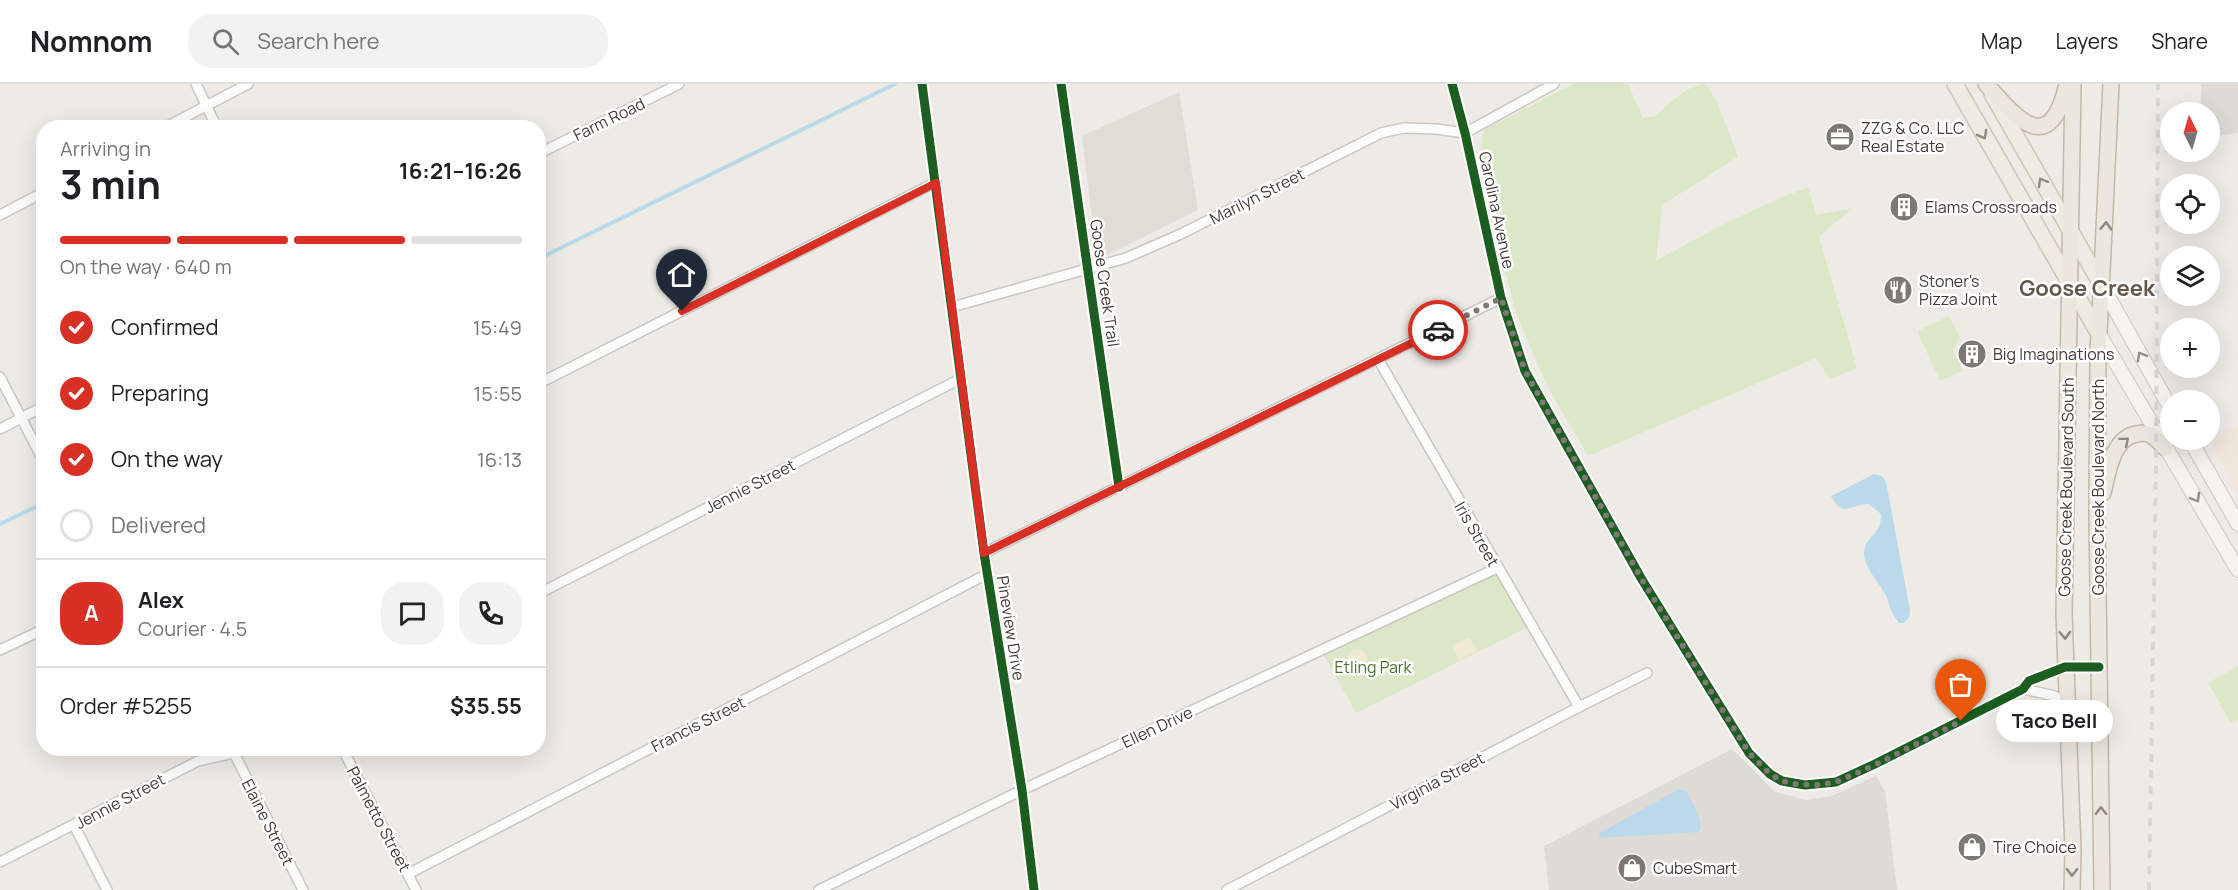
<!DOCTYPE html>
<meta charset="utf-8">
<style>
:root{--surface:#fff;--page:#f2f2f2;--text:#202124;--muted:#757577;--line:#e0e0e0;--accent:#d93025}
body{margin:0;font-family:Manrope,sans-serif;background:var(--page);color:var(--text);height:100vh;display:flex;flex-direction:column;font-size:22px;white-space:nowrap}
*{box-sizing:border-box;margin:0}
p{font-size:20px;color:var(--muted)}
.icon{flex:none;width:33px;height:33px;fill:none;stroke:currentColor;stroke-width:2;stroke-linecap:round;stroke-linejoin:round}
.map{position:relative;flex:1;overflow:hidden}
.details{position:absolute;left:36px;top:36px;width:510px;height:636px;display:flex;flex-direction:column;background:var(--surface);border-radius:24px;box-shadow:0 6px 24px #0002}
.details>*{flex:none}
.needle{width:39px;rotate:355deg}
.tools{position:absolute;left:2160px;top:18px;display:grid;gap:12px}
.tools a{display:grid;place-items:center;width:60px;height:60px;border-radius:50%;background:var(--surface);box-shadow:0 6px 24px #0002;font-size:30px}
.pin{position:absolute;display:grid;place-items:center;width:51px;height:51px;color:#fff;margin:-62px -26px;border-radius:50% 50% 50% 0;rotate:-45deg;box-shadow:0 0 6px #0007}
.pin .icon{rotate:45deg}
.courier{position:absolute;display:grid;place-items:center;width:60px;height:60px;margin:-30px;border:4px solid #d93025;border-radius:50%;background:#fff;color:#222;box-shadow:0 2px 8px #0007}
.bubble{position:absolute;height:42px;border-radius:21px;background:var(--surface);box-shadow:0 6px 24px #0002;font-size:20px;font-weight:700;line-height:42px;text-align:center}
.summary em{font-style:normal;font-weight:700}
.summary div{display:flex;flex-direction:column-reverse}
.summary{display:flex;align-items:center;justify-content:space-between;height:102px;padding:0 24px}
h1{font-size:39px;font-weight:700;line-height:45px}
.bar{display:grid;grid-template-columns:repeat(4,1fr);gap:9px 6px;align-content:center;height:72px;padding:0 24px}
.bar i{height:8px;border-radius:4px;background:var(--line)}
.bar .on{background:var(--accent)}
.bar p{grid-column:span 4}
.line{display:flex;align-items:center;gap:15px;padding:0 24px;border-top:2px solid var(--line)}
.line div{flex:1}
.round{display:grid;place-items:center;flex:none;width:63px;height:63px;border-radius:24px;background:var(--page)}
ol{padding:0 24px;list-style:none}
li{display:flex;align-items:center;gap:18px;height:66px}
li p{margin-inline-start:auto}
li .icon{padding:6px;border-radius:50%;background:var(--accent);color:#fff;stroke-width:4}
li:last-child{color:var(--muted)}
li i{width:33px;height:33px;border:3px solid var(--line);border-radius:50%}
header{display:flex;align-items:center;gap:36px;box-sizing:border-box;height:84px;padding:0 30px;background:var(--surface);border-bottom:2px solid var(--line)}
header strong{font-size:28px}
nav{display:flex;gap:33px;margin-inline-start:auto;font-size:21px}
.search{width:420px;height:54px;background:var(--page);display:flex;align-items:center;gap:15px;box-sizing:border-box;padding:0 21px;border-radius:24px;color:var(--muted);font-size:22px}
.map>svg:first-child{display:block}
.residential{fill:#e2ddd4}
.commercial{fill:#f0e6da}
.industrial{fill:#dedad5}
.green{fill:#dce7c8}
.sand{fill:#f1e9d2}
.water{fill:#bad9ea}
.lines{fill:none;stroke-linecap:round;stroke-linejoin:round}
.stream{stroke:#bad9ea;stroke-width:4}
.minor-casing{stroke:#cac7c3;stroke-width:12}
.secondary-casing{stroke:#ccc8bf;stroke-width:16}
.primary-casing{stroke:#cfc6b6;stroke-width:18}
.trunk-casing{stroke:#c4b7a4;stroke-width:18}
.minor{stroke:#fcfcfb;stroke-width:9}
.secondary{stroke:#f5f3ed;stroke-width:14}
.primary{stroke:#efebe3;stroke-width:15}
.trunk{stroke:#ece7de;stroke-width:15}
.rail{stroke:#d8d7d7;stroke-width:4;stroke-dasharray:8 8;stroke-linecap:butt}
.cycleway-casing{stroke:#fff;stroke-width:13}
.cycleway{stroke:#1b5e20;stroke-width:9}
.oneway{stroke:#908b83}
.oneway2{stroke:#8e8980}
.oneway3{stroke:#938e87}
.done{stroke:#7e7973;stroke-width:6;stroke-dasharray:0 10.8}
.route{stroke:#d93025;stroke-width:8}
.labels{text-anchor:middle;stroke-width:5;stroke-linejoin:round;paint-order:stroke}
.street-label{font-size:16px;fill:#423c34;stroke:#fff}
.poi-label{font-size:16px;fill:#423c34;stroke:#fff;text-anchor:start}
.park-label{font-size:16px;fill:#49702c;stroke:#fff}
.district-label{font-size:22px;font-weight:bold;fill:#65594c;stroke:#fff}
</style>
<header>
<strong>Nomnom</strong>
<div class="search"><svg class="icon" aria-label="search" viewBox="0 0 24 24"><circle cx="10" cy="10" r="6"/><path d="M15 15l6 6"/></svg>Search here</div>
<nav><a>Map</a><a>Layers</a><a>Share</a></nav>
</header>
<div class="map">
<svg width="2238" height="806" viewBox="0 0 2238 806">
<rect width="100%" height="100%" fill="#eeebe7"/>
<!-- residential -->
<polygon class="residential" points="1179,8 1198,126 1097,176 1082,52"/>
<!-- commercial -->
<polygon class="commercial" points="2238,342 2238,411 2210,356"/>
<!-- industrial -->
<g class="industrial">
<polygon points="2201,0 2238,0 2238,49 2210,53 2210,28 2201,28"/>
<polygon points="1732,665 1775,708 1806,716 1831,712 1876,692 1885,707 1897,806 1549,806 1544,762"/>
</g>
<!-- green -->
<g class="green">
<path d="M 1573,0 L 1628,0 L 1643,34 L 1656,32 C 1668,20 1688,0 1706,0 L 1718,20 L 1738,73 L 1662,121 L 1656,177 C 1705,149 1755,123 1808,103 L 1816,131 L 1853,124 L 1819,152 L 1857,284 L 1830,295 L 1816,274 L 1588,372 L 1545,298 L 1515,226 L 1479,81 L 1484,46 Z"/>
<polygon points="1949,232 1960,253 1953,266 1963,287 1940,297 1917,247"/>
<polygon points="1490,491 1497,491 1528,543 1356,629 1323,570"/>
<polygon points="2238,582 2238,635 2231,639 2208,599"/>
</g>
<!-- sand -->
<g class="sand">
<polygon points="1470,553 1477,567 1459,576 1452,562"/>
<circle cx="1357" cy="575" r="10"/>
</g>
<!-- water -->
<g class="water">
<path d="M 1874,390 L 1882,392 L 1886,398 L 1910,526 L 1909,534 L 1903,539 L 1899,539 C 1892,530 1890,524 1887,514 C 1881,499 1859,481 1865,463 C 1870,449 1881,451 1881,430 L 1869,420 C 1850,420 1843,435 1831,412 Z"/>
<polygon points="1679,705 1687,708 1699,733 1701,744 1698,748 1599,754 1600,749"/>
</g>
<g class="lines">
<!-- stream -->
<g class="stream">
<polyline points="538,175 895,0"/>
<polyline points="0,440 44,419"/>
</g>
<!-- minor casing -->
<g class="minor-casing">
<g id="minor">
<polyline points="196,0 217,44"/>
<polyline points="922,0 984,469 1022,706 1034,806"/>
<polyline points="1452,0 1465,49 1501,214 1525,287 1641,494 1749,669 1770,690 1782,697 1805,701 1836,698 1875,680 2023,605 2029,597 2065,583 2099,583"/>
<polyline points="164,44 248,0"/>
<polyline points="538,70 679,0"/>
<polyline points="0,131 44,108"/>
<polyline points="952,223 1126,174 1183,149 1381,49 1404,44 1436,45 1465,49 1554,0"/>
<polyline points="1378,275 1579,623"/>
<polyline points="0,293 44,378"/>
<polyline points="538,300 936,98"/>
<polyline points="0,345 44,322"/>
<polyline points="984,469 1501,214"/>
<polyline points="538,510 962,294"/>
<polyline points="0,566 44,545"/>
<polyline points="2023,605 2055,612 2066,618"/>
<polyline points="342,664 416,806"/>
<polyline points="234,669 303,806"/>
<polyline points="74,741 107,806"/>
<polyline points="0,778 198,677 234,669 242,664"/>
<polyline points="408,790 987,490"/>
<polyline points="819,806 1022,706 1497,484"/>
<polyline points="1227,806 1579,623 1647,589"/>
</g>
</g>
<!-- secondary casing -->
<g class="secondary-casing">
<g id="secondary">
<polyline points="2101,200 2170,323"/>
<polyline points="2099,250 2238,486"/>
<polyline points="2190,356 2238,440"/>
</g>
</g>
<!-- primary casing -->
<g class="primary-casing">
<g id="primary">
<polyline points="1955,0 2099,250"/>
<polyline points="1992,10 2101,200"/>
</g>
</g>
<!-- trunk casing -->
<g class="trunk-casing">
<g id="trunk">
<path d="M 1986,0 C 2018,36 2050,74 2067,0"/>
<path d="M 2103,409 C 2108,390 2112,353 2137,350 C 2141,349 2147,349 2151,351 C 2156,354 2161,360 2165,364"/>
<polyline points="2072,806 2073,766 2064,530 2073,0"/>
<polyline points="2102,806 2097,429 2098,271 2111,0"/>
</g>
</g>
<!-- minor -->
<use href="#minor" class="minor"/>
<!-- secondary -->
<use href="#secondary" class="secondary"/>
<!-- primary -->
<use href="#primary" class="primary"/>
<!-- trunk -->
<use href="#trunk" class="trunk"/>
<!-- rail -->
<polyline class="rail" points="2149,806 2156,385 2158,0"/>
<!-- cycleway casing -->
<g class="cycleway-casing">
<g id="cycleway">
<polyline points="922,0 984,469 1022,706 1034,806"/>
<polyline points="1061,0 1119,403"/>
<polyline points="1452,0 1465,49 1501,214 1525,287 1641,494 1749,669 1770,690 1782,697 1805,701 1836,698 1875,680 2023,605 2029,597 2065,583 2099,583"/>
</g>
</g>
<!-- cycleway -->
<use href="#cycleway" class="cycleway"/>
</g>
<!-- one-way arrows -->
<defs><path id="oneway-chevron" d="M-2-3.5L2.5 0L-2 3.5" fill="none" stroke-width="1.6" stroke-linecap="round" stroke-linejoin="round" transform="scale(1.5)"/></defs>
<g class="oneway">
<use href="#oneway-chevron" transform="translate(1983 51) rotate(61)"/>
<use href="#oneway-chevron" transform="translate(2042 98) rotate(-120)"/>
</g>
<g class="oneway2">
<use href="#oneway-chevron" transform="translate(2106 142) rotate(-88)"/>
<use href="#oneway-chevron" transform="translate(2125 357) rotate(-40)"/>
<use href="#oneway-chevron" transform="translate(2065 551) rotate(88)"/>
<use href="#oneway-chevron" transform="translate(2101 727) rotate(-91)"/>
<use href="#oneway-chevron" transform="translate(2072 788) rotate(91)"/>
</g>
<g class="oneway3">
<use href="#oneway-chevron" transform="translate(2141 272) rotate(-120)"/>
<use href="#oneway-chevron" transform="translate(2196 414) rotate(60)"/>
</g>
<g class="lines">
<!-- done -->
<polyline class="done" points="1438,246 1501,214 1525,287 1641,494 1749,669 1770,690 1782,697 1793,700 1820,701 1836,698 1875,681 1961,637"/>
<!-- route -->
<polyline class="route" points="682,227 936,99 984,469 1438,246"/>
</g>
<!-- icons -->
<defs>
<g id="office-disc" transform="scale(1.5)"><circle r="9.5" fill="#7e7973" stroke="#fff"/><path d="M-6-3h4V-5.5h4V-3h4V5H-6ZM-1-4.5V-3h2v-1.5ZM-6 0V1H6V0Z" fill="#fff"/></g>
<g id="building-disc" transform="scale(1.5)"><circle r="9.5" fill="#7e7973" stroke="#fff"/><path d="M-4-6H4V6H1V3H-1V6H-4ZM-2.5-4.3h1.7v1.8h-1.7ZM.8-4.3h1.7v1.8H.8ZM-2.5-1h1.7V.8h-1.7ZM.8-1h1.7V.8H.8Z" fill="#fff"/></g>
<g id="restaurant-disc" transform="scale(1.5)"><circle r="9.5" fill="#7e7973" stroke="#fff"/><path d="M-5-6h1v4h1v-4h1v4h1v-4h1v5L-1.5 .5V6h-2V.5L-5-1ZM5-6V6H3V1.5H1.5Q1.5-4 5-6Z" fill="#fff"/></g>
<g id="shop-disc" transform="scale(1.5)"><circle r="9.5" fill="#7e7973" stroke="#fff"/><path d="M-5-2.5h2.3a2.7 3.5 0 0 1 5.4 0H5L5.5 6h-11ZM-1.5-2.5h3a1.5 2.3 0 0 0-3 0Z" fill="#fff"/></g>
</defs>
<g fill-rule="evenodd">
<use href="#office-disc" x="1840" y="53"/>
<use href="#building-disc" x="1904" y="123"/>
<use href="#restaurant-disc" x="1898" y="206"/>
<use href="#building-disc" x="1972" y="270"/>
<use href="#shop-disc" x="1972" y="763"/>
<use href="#shop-disc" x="1632" y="784"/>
</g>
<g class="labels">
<!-- street labels -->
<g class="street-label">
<text transform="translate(609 35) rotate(-26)" y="6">Farm Road</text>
<text transform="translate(1257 112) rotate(-27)" y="6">Marilyn Street</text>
<text transform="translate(1497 126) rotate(78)" y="6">Carolina Avenue</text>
<text transform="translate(1105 199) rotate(82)" y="6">Goose Creek Trail</text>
<text transform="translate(750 402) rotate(-27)" y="6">Jennie Street</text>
<text transform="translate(2066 403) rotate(-89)" y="6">Goose Creek Boulevard South</text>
<text transform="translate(2098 403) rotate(-90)" y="6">Goose Creek Boulevard North</text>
<text transform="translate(1477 450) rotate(60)" y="6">Iris Street</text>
<text transform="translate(1011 544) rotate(81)" y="6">Pineview Drive</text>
<text transform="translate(698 640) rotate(-27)" y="6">Francis Street</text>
<text transform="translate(1157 643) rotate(-25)" y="6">Ellen Drive</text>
<text transform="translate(1437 697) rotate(-28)" y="6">Virginia Street</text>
<text transform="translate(120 717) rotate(-28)" y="6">Jennie Street</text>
<text transform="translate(379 735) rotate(62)" y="6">Palmetto Street</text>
<text transform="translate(268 738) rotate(63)" y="6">Elaine Street</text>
</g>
<!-- poi labels -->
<g class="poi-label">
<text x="1861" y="50">ZZG &amp; Co. LLC<tspan x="1861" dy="18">Real Estate</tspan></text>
<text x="1925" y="129">Elams Crossroads</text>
<text x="1919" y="203">Stoner's<tspan x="1919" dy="18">Pizza Joint</tspan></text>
<text x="1993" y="276">Big Imaginations</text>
<text x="1993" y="769">Tire Choice</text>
<text x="1653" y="790">CubeSmart</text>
</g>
<!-- park labels -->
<g class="park-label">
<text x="1373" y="589">Etling Park</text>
</g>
<!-- district labels -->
<g class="district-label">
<text x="2087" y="212">Goose Creek</text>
</g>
</g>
</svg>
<div class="tools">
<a><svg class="needle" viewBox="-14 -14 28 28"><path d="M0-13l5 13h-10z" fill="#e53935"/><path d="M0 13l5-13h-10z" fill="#757577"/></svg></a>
<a><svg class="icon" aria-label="locate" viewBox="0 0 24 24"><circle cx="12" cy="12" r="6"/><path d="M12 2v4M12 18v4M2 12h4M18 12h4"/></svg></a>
<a><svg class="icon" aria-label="layers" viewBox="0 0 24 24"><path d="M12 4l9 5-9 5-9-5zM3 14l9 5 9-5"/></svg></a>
<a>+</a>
<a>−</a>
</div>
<div class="pin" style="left:1961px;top:637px;background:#ea580c"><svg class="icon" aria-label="bag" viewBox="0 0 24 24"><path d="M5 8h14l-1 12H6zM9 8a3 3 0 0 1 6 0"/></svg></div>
<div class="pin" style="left:682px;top:227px;background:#1f2937"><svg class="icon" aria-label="home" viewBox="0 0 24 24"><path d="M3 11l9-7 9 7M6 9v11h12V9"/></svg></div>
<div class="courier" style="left:1438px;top:246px"><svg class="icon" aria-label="car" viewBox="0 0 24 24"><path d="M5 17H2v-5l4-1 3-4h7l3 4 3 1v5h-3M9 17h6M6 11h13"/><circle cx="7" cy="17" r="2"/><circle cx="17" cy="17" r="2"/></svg></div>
<div class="bubble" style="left:1996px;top:616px;width:117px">Taco Bell</div>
<section class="details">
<div class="summary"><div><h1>3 min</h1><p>Arriving in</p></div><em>16:21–16:26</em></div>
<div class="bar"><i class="on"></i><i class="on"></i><i class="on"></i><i></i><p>On the way · 640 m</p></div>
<ol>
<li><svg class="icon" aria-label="check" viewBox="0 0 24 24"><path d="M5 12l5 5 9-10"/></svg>Confirmed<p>15:49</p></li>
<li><svg class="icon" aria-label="check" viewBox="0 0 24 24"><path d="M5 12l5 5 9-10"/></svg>Preparing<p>15:55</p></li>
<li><svg class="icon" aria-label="check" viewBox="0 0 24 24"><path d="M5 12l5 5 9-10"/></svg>On the way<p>16:13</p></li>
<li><i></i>Delivered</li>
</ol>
<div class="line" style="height:108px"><b class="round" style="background:var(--accent);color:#fff">A</b><div><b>Alex</b><p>Courier · 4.5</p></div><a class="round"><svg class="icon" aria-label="chat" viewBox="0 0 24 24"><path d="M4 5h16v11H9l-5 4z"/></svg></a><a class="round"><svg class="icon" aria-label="phone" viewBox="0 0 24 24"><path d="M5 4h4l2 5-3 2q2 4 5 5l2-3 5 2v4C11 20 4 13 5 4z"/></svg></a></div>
<div class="line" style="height:78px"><div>Order #5255</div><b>$35.55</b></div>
</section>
</div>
